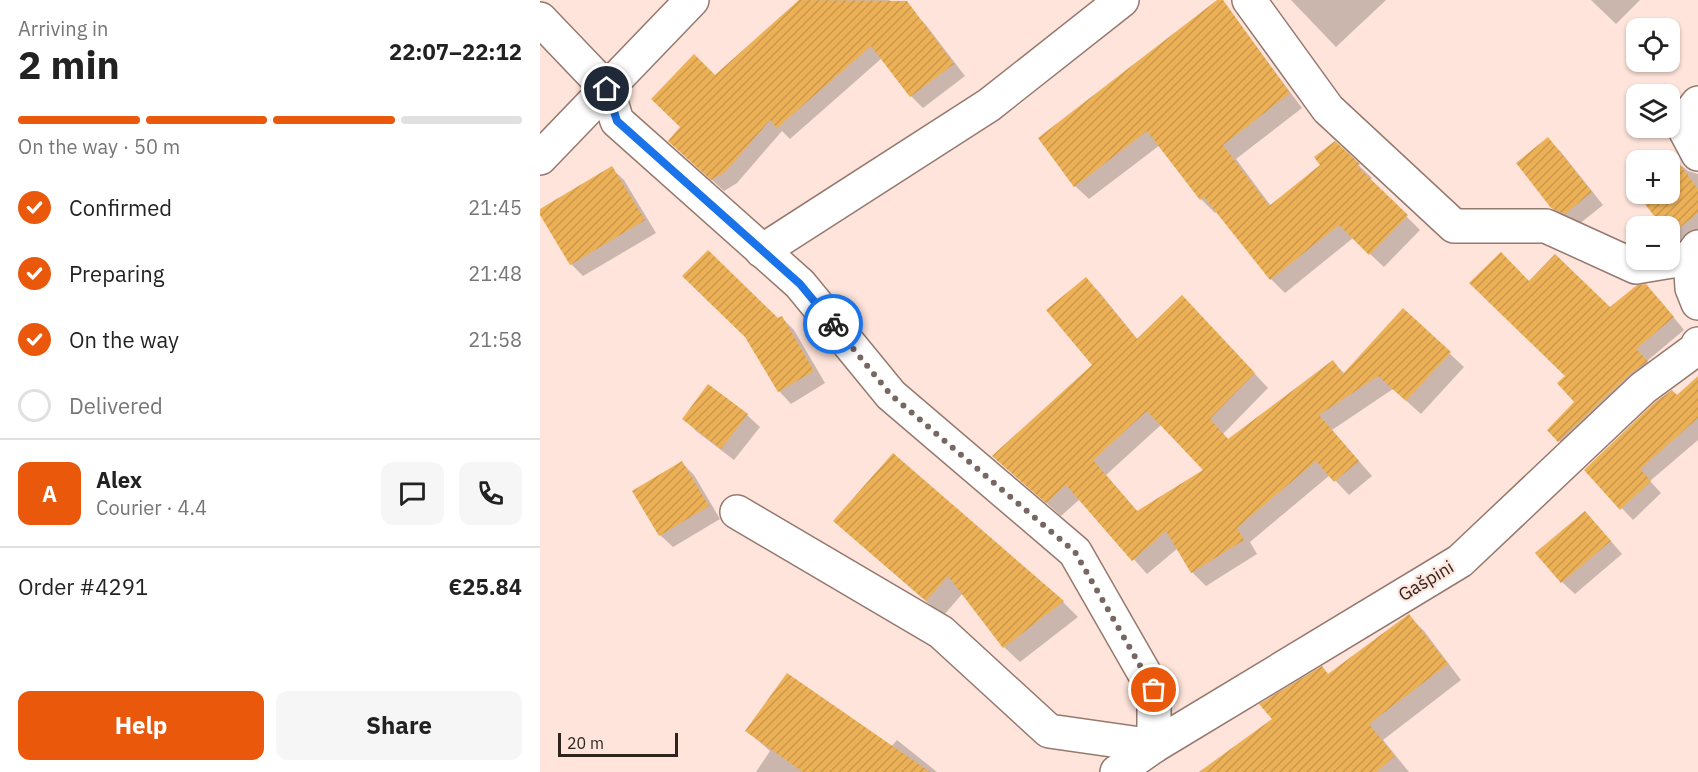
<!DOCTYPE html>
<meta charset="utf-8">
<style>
:root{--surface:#fff;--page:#f6f6f6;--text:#222;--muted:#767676;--line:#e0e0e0;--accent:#ea580c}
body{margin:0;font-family:"IBM Plex Sans",sans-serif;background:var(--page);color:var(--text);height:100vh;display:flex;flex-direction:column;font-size:22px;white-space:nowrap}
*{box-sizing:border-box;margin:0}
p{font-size:20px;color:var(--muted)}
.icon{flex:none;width:33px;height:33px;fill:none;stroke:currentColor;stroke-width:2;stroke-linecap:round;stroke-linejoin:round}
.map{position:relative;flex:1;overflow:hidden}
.details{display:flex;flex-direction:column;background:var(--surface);width:540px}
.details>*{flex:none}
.fabs{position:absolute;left:1086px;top:18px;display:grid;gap:12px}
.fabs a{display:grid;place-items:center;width:54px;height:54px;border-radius:12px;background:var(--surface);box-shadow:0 2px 4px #0004;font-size:30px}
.scale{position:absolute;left:18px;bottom:15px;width:120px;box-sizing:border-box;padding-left:6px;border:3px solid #2f231e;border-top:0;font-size:16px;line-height:21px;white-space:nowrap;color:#2f231e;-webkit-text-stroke:4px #fee4da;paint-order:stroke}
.pin{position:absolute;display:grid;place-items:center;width:51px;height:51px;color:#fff;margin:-26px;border:3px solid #fff;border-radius:50%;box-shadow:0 2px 6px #0007}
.courier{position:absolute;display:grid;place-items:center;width:60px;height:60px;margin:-30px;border:4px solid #1a73e8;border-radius:50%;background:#fff;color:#222;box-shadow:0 2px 8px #0007}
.head em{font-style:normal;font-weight:700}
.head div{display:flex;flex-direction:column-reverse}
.head{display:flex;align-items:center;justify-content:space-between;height:102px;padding:0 18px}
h1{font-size:39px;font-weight:700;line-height:45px}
.bar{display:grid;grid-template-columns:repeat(4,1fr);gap:9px 6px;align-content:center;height:72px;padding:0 18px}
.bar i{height:8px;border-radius:4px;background:var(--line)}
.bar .selected{background:var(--accent)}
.bar p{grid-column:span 4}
.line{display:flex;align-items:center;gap:15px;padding:0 18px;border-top:2px solid var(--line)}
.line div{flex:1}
.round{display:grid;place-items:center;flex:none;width:63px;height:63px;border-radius:12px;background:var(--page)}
ol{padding:0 18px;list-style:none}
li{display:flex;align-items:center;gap:18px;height:66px}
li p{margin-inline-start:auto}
li .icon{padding:6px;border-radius:50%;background:var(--accent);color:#fff;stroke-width:4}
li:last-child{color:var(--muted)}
li i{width:33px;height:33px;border:3px solid var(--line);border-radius:50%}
.action{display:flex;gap:12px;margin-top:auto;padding:12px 18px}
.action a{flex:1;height:69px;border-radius:12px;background:var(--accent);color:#fff;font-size:24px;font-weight:700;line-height:69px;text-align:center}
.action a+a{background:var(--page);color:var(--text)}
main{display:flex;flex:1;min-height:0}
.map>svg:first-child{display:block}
.shadow{fill:#0003;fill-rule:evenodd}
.building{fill:url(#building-hatch);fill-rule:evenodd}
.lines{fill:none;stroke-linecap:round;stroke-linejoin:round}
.minor-casing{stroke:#96796e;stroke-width:36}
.minor{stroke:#fff;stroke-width:33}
.done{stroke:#776760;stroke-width:6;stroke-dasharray:0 10.8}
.route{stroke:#1a73e8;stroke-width:8}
.labels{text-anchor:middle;stroke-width:4.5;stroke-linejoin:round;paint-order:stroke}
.street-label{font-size:18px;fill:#2f231e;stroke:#fee4da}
</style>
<main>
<section class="details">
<div class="head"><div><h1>2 min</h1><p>Arriving in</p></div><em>22:07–22:12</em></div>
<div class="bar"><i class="selected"></i><i class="selected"></i><i class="selected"></i><i></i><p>On the way · 50 m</p></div>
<ol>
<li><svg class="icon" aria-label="check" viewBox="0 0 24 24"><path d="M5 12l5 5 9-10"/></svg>Confirmed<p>21:45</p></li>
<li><svg class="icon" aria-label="check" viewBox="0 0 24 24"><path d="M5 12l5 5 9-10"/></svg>Preparing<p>21:48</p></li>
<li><svg class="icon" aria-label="check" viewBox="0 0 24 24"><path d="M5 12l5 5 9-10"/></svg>On the way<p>21:58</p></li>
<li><i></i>Delivered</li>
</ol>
<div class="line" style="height:108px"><b class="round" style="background:var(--accent);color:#fff">A</b><div><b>Alex</b><p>Courier · 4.4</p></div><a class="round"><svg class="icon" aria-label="chat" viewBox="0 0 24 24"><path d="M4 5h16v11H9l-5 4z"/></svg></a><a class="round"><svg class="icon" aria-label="phone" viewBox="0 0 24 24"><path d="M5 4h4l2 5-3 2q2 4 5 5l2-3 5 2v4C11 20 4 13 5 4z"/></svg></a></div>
<div class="line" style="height:78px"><div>Order #4291</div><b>€25.84</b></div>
<div class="action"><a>Help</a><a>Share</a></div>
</section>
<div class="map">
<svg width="1158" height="772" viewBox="0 0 1158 772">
<defs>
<pattern id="building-hatch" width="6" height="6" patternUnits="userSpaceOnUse" patternTransform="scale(1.5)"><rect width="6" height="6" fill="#ecb157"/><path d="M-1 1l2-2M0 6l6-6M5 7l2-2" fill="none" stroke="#cb984b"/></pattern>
</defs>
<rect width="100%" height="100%" fill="#fee4da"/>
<!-- shadow -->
<g class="shadow">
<polygon points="262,0 349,0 365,20 374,13 386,25 425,76 383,108 371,96 342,58 250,139 242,131 197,183 184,191 142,153 175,77"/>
<polygon points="751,0 846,0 796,47"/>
<polygon points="1051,0 1100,0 1076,24"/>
<polygon points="692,14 762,108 696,159 731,206 782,166 795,143 832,178 830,180 880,230 844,267 813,238 745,293 731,279 677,211 675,213 661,199 620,145 549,199 535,186"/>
<polygon points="1008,139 1021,152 1063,205 1038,225 1025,220 1012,207"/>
<polygon points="1142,166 1148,171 1158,174 1158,239 1145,250 1130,234 1130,226 1124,226 1104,200 1111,194 1130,194 1130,177"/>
<polygon points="71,168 84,180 116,233 43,276 31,264 0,211"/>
<path d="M 546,279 L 560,293 L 598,340 L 657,312 L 728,388 L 683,434 L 689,441 L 793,362 L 805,374 L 863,310 L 924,367 L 881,414 L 853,389 L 792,430 L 832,476 L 809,495 L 790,475 L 710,542 L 717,554 L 666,586 L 652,572 L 638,548 L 607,574 L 540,499 L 521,516 L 454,456 L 554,365 ZM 622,424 L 666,470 L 598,512 L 566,475 Z"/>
<polygon points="989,283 1070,309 1118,298 1144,330 1107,361 1118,374 1031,453 1009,430 1036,402"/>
<polygon points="242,318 254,330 285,383 251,404 239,391 238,320"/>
<polygon points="1158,378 1158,440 1110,481 1121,493 1093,520 1046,470"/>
<polygon points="168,386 207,415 220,427 194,460 156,431 144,418"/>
<polygon points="142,463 154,475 180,519 133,547 120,535"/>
<polygon points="1057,525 1082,554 1035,594 1022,582"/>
<polygon points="311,536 523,602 538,617 480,662 464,647 423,593 403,616"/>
<polygon points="869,616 884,631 921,680 843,740 869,772 668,772 789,675"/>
<polygon points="207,731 351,747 357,740 397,772 216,772 230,751"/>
</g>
<!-- building -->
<g class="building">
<polygon points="259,0 367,1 414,64 370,97 331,46 237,128 230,120 185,172 171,180 128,141 140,127 111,99 154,54 175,75"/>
<polygon points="677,0 683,0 750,93 683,145 729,206 780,165 774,157 795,141 820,164 817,166 868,215 829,255 799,225 730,280 664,197 660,200 607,131 534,187 498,138"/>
<polygon points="1008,137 1052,192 1025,214 1011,208 976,163"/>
<polygon points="1132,154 1158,189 1158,213 1130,235 1130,226 1122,226 1097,194 1130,194 1130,160 1124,160"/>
<polygon points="72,166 105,220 30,265 0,215 0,209"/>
<polygon points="168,250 238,318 242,316 274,371 238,392 205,337 142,276"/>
<polygon points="961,252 989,281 1015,254 1070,307 1097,285 1106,284 1134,317 1096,349 1108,361 1090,374 1018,442 1007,430 1034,402 1017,383 1025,376 929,283"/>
<path d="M 546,277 L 597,339 L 642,295 L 715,373 L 670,419 L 688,439 L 793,360 L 803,374 L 863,308 L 911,352 L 866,401 L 838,376 L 779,415 L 819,461 L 794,482 L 776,461 L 697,528 L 704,540 L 651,573 L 626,531 L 592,561 L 526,485 L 506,503 L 452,456 L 552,365 L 506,310 ZM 607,411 L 663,470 L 597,511 L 553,460 Z"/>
<polygon points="1158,376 1158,418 1100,469 1111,481 1080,510 1044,470 1115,402 1132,390 1137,395"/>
<polygon points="168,384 208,414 181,449 142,419"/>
<polygon points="353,453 524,601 463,648 408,576 386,601 293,521"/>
<polygon points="142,461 169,506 119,536 92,491"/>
<polygon points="1045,511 1071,541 1021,583 995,553"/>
<polygon points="869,614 908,664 829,724 855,756 836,772 659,772 732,719 719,704 782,666 788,674"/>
<polygon points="247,673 390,772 263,772 205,731"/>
</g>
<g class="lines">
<!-- minor casing -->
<g class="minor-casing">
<g id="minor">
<polyline points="709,0 788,109 914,226 1006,226 1096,267 1150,258"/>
<polyline points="0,19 67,89 77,121 260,284 351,395 535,552 614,690 614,746 509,731 401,632 197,512"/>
<polyline points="1158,103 1142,124 1158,154"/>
<polyline points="0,158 152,0"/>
<polyline points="1158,247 1150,258 1152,288 1158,303"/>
<polyline points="222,251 449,105 582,0"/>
<polyline points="577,772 614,746 920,561 1103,388 1156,349 1158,344"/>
</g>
</g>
<!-- minor -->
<use href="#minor" class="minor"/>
</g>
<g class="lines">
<!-- done -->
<polyline class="done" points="293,324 351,395 535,552 614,690"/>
<!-- route -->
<polyline class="route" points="67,89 77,121 260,284 293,324"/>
</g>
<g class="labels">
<!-- street labels -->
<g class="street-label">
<text transform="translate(886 581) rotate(-31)" y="6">Gašpini</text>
</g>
</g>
</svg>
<div class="fabs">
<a><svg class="icon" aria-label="locate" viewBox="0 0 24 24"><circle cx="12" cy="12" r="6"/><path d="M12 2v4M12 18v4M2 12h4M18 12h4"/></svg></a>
<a><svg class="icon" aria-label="layers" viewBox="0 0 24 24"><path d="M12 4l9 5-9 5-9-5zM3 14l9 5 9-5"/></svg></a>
<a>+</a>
<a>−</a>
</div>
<div class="scale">20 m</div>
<div class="pin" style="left:614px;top:690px;background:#ea580c"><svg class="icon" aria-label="bag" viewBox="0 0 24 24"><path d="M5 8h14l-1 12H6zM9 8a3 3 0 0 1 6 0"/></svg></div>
<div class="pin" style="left:67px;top:89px;background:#1f2937"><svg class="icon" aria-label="home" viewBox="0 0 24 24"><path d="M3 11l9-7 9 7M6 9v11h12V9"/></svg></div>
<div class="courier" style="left:293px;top:324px"><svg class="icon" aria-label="bike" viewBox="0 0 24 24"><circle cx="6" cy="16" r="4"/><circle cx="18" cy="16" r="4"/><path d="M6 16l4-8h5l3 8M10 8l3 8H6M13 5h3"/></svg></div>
</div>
</main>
